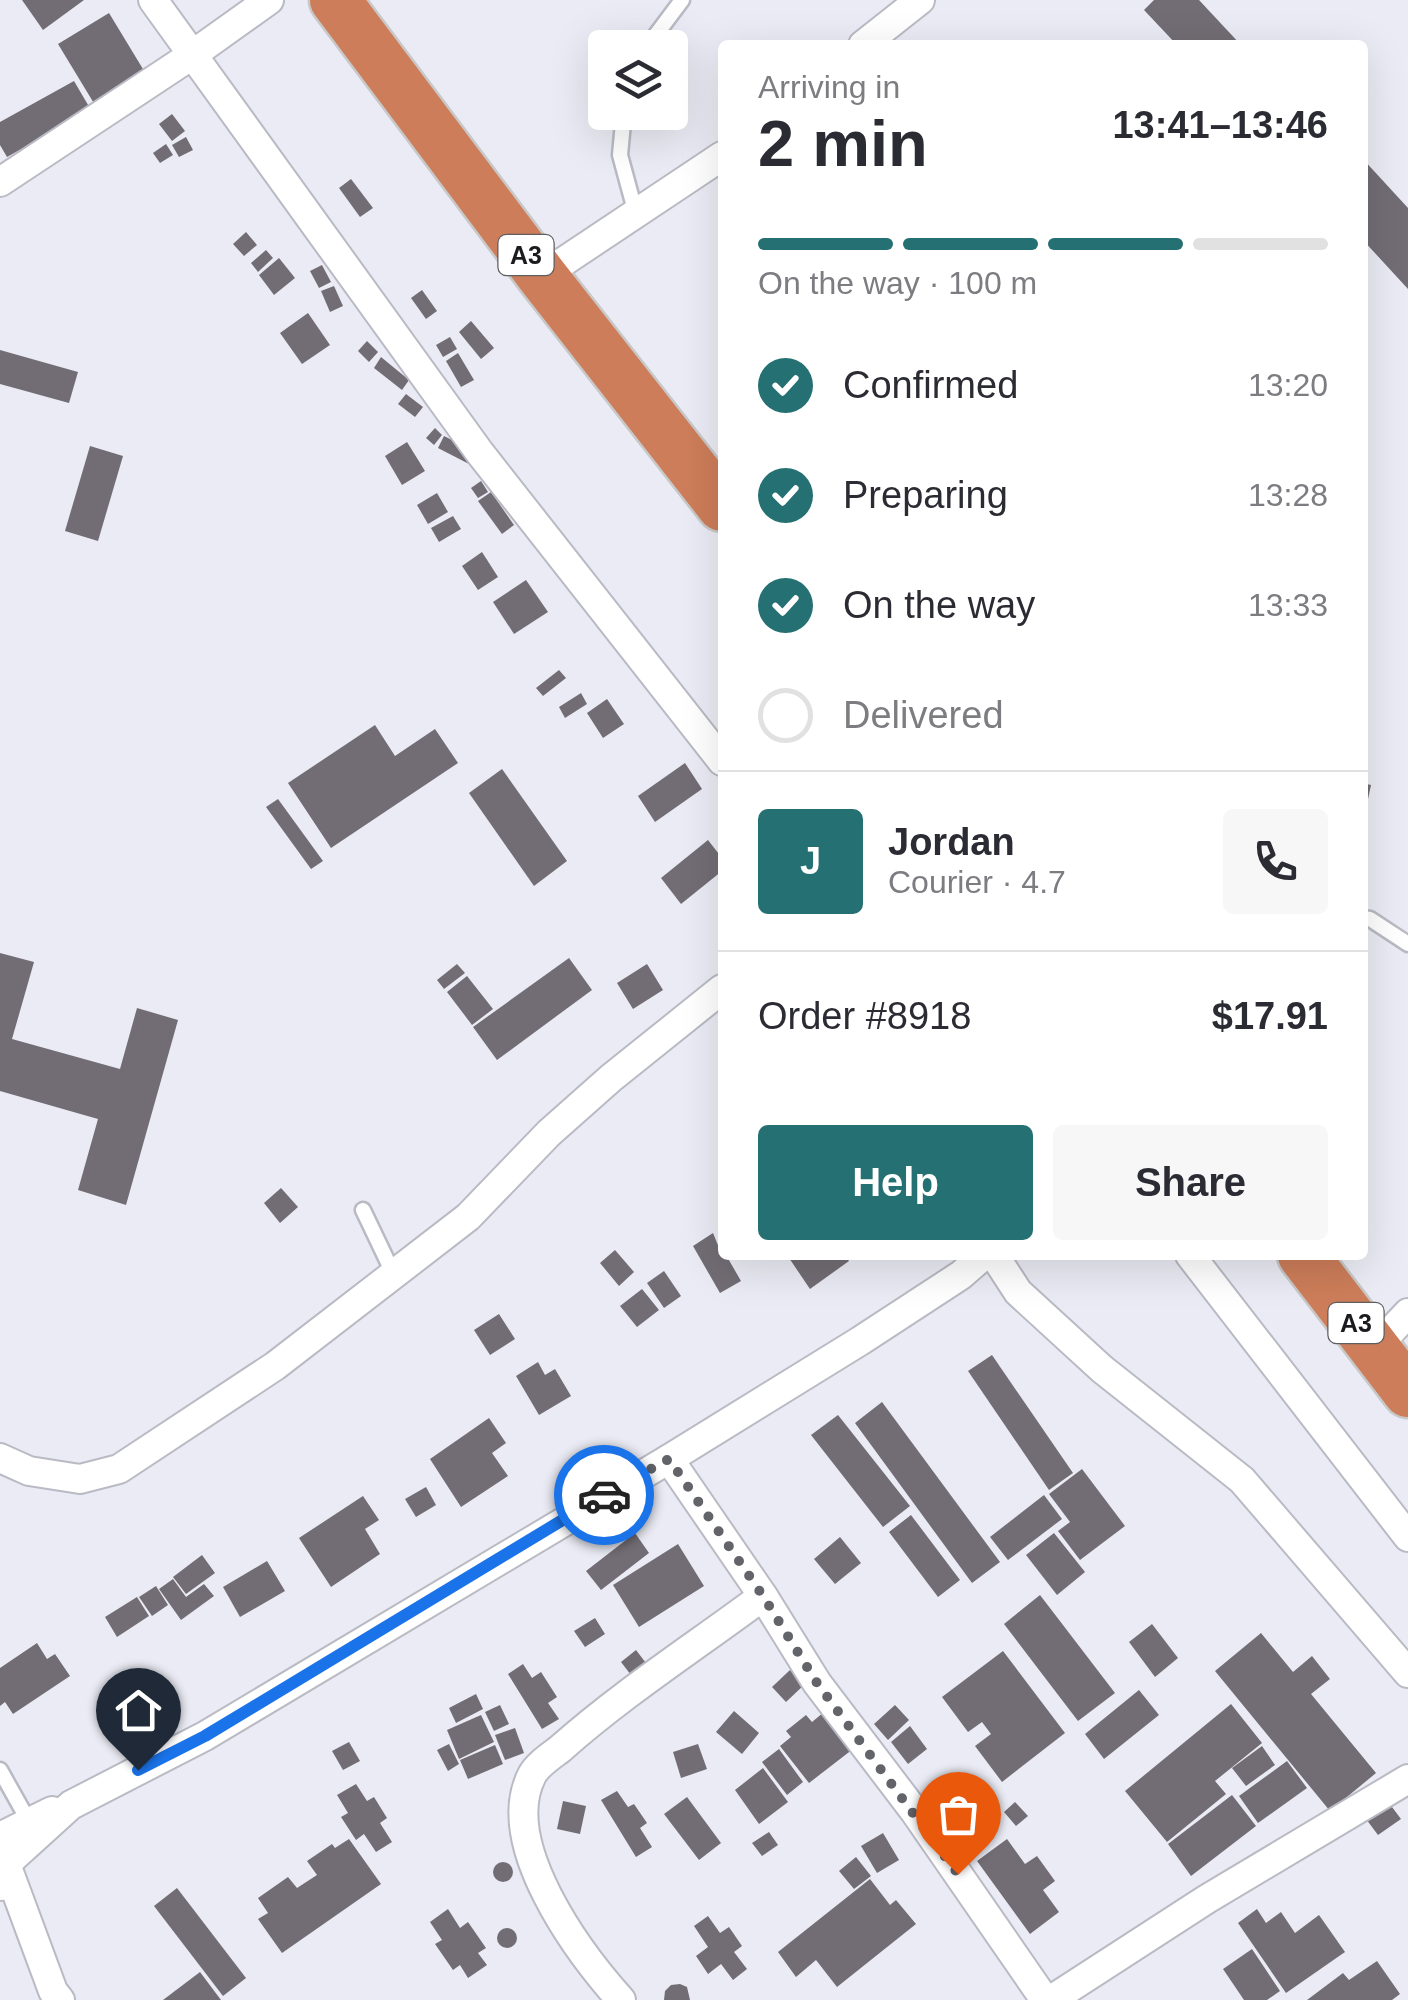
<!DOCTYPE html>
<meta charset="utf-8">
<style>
:root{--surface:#fff;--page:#f7f7f7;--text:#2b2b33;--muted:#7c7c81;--line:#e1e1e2;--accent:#257072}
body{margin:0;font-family:Helvetica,sans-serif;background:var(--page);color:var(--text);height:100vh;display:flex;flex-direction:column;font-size:38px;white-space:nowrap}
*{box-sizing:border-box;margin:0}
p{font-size:32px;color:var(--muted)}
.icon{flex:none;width:55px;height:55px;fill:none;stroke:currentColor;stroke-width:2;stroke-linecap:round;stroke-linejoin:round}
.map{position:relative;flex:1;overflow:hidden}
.drawer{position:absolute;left:718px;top:40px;width:650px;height:1220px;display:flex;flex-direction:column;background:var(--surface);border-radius:10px;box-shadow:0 10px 40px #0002}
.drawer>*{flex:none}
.fabs{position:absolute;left:588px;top:30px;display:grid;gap:20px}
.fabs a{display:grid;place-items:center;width:100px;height:100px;border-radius:10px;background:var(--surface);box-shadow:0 10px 40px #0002;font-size:50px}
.pin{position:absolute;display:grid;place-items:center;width:85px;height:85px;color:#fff;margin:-102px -42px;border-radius:50% 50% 50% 0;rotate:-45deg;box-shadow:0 0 10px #0007}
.pin .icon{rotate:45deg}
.courier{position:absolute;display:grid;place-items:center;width:100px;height:100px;margin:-50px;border:8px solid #1a73e8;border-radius:50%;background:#fff;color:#222;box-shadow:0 2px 12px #0007}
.headline em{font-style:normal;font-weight:600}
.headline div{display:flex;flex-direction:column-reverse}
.headline{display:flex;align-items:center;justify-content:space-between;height:170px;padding:0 40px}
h1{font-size:65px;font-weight:600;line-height:75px}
.bar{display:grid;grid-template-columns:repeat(4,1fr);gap:15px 10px;align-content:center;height:120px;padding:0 40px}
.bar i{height:12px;border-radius:8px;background:var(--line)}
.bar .on{background:var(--accent)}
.bar p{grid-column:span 4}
.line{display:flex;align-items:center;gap:25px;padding:0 40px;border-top:2px solid var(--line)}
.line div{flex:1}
.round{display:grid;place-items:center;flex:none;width:105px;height:105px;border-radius:10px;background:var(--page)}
ol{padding:0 40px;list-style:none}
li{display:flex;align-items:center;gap:30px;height:110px}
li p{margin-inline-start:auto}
li .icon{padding:10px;border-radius:50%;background:var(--accent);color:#fff;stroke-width:4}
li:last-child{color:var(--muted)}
li i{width:55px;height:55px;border:5px solid var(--line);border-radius:50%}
.primary-button{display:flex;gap:20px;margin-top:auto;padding:20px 40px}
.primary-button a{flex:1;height:115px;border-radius:10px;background:var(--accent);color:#fff;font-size:40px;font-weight:600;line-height:115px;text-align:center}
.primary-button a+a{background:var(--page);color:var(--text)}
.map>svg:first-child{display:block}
.building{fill:#726d74}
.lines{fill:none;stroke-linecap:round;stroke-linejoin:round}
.lane-casing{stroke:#b9bac3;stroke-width:19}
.street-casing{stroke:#b9bac3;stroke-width:32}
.highway-casing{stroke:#c8c8c9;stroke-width:55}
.lane{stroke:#fff;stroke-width:14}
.street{stroke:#fff;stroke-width:28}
.highway{stroke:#cd7d59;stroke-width:50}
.done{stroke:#63646a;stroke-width:10;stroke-dasharray:0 18}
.route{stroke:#1a73e8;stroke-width:12}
.labels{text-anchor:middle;stroke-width:8;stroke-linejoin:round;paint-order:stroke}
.shield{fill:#fff;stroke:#5f5f62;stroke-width:2.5}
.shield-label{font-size:25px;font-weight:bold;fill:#1b1b1f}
</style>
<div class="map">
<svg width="1408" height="2000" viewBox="0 0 1408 2000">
<rect width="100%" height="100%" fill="#eaebf4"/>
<!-- building -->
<g class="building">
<polygon points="22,0 84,0 43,30"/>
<polygon points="1154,0 1199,0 1241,45 1177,45 1144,10"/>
<polygon points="109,13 146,74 95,105 58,44"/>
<polygon points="74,81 91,110 7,157 0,145 0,122"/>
<polygon points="172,114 185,131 172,141 159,124"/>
<polygon points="186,137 193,150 179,157 172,145"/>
<polygon points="166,144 173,155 160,163 153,153"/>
<polygon points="1362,158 1408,208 1408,289 1362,239"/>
<polygon points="351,179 373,208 360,217 339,188"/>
<polygon points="246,232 257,245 244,256 233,244"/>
<polygon points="266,250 273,258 258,272 251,263"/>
<polygon points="279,258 295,278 274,295 259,275"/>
<polygon points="322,265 331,282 319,288 310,271"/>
<polygon points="334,286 343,306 330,312 321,291"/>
<polygon points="422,290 437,311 426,319 411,298"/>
<polygon points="308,313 330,345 302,364 280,333"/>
<polygon points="471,321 494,348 481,359 459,332"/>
<polygon points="450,337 457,349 443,357 436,345"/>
<polygon points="367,341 378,352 369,362 358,351"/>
<polygon points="0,350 78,372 69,403 0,384"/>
<polygon points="458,353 474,380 461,387 446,361"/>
<polygon points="381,357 409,380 402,390 374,368"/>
<polygon points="406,394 423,407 415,417 398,404"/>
<polygon points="435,428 442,435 434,445 426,438"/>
<polygon points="444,436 478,453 471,465 438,448"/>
<polygon points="407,442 425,471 402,485 385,456"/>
<polygon points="90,446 123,456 98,541 65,531"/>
<polygon points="481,481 488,492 478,498 471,488"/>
<polygon points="491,492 514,525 502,534 478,501"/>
<polygon points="437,493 448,512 428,524 417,505"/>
<polygon points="453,516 461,529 439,542 431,528"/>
<polygon points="482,552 498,577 478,590 462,566"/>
<polygon points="526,580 548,612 514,634 493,602"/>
<polygon points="559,670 566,678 543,696 536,688"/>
<polygon points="581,693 587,704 565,718 559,707"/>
<polygon points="607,699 624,724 603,738 587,713"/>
<polygon points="375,725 395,756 435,729 458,763 331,848 288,783"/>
<polygon points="685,763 702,789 655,822 638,796"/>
<polygon points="502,769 567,861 534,886 469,793"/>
<polygon points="1362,783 1371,785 1364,818 1362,818"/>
<polygon points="278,799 323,861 311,869 266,807"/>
<polygon points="708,840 722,858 722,871 681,904 661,878"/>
<polygon points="0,953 34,962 12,1039 120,1069 137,1008 178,1020 126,1205 78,1190 98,1119 0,1091"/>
<polygon points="569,958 592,990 497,1060 473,1027"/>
<polygon points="457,964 465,973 444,989 437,980"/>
<polygon points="647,964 663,990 633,1009 617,983"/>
<polygon points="467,976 493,1009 472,1025 447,992"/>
<polygon points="281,1188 298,1207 280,1223 264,1203"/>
<polygon points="713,1233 722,1255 726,1255 741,1281 720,1293 693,1246"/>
<polygon points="615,1250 634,1272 619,1286 600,1263"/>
<polygon points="787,1255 845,1255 849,1261 810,1289"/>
<polygon points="664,1271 681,1296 664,1308 647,1283"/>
<polygon points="642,1289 659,1310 637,1327 620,1306"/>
<polygon points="499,1314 515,1339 490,1355 474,1330"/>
<polygon points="992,1355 1073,1473 1049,1490 968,1371"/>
<polygon points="538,1362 545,1375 555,1369 571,1396 539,1415 516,1376"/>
<polygon points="882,1402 1000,1562 972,1583 855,1423"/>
<polygon points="838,1415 910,1506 883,1527 811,1435"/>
<polygon points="489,1418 506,1443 492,1453 508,1476 461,1507 430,1459"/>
<polygon points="1082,1469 1125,1526 1080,1560 1058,1531 1070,1522 1049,1494"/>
<polygon points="426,1487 436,1505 416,1517 405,1499"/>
<polygon points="1044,1495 1062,1519 1008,1560 990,1537"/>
<polygon points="363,1496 379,1520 365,1529 380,1554 331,1587 299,1538"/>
<polygon points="911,1515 960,1580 938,1597 889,1532"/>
<polygon points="635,1533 649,1553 601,1590 586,1571"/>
<polygon points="1054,1533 1085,1572 1057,1595 1026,1555"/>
<polygon points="840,1537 861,1563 835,1584 814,1559"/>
<polygon points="678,1544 704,1586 639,1627 613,1585"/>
<polygon points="202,1555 215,1573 186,1594 173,1577"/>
<polygon points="267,1561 285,1591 240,1617 223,1587"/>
<polygon points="173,1579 186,1597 204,1584 214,1596 181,1620 159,1589"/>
<polygon points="156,1586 168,1605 152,1616 139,1597"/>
<polygon points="1040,1595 1115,1693 1078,1721 1004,1624"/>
<polygon points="137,1597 149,1616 117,1637 105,1617"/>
<polygon points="595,1618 605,1634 585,1647 574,1631"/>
<polygon points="1152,1624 1178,1658 1155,1677 1129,1642"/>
<polygon points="1261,1633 1293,1672 1312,1656 1330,1679 1311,1694 1376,1773 1330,1811 1215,1671"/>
<polygon points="37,1643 47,1659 55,1654 70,1676 13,1714 5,1702 0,1706 0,1668"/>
<polygon points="636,1650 649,1667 634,1679 621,1662"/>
<polygon points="1003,1651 1065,1733 1002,1782 975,1746 991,1734 982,1722 968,1732 942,1697"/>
<polygon points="523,1664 532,1678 541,1672 557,1697 548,1703 559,1719 542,1729 508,1674"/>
<polygon points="790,1670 804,1685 786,1702 772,1687"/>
<polygon points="1139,1690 1159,1715 1104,1759 1085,1734"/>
<polygon points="476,1694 483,1709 456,1723 449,1708"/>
<polygon points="1231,1704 1262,1743 1215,1781 1226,1794 1167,1842 1125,1791"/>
<polygon points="500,1705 509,1724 494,1731 485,1712"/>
<polygon points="895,1705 909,1720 888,1740 874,1724"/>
<polygon points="734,1711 759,1733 742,1754 716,1732"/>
<polygon points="824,1712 853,1749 809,1783 780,1746 791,1737 786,1731 806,1715 812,1722"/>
<polygon points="481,1715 494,1742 459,1759 447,1730"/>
<polygon points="910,1726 927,1749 908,1764 891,1742"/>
<polygon points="515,1728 524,1753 505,1760 495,1735"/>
<polygon points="349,1742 360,1761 343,1770 332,1751"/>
<polygon points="449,1744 459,1764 448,1771 437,1750"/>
<polygon points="698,1744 707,1769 681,1778 673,1752"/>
<polygon points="495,1745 503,1764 468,1779 460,1760"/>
<polygon points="1262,1746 1275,1765 1246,1786 1232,1768"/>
<polygon points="779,1749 803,1782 787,1795 762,1762"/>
<polygon points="1287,1761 1307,1788 1258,1823 1239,1796"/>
<polygon points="763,1768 788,1802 759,1824 735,1790"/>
<polygon points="356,1784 367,1801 374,1797 387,1818 380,1823 392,1842 376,1852 364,1834 356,1840 341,1817 348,1813 337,1795"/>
<polygon points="617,1791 628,1807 634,1804 647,1823 640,1828 652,1847 636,1857 601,1800"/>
<polygon points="1232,1795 1256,1826 1191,1876 1168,1844"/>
<polygon points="687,1797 721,1843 699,1860 664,1814"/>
<polygon points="563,1801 586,1806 580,1834 557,1829"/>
<polygon points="1015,1802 1028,1816 1016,1826 1004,1812"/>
<polygon points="1389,1803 1401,1819 1378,1835 1366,1819"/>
<polygon points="769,1832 778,1845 762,1856 752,1843"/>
<polygon points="883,1833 899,1860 877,1873 861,1846"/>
<polygon points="349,1839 381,1884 282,1953 258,1919 268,1913 258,1898 288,1877 297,1888 317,1875 307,1861 332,1844 335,1848"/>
<polygon points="1007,1839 1025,1864 1037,1856 1055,1881 1043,1890 1059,1912 1030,1934 977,1861"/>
<polygon points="856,1857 871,1876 854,1889 839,1871"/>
<circle cx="503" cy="1872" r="10"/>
<polygon points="870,1879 890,1905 896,1900 916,1924 837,1987 816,1960 796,1977 778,1952"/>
<polygon points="177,1888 246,1978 223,1996 154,1906"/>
<polygon points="448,1909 460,1928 468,1922 486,1948 478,1953 487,1965 468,1978 460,1965 453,1970 435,1944 442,1940 430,1922"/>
<polygon points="1257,1909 1266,1923 1281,1912 1295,1933 1319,1915 1345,1952 1286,1993 1238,1923"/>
<polygon points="708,1916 720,1933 729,1927 742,1946 734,1952 747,1969 733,1980 721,1964 708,1974 696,1956 708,1947 694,1926"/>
<circle cx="507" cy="1938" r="10"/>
<polygon points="1252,1949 1280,1991 1267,2000 1244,2000 1223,1969"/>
<polygon points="1377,1961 1400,1994 1392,2000 1307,2000 1343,1973 1349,1980"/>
<polygon points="200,1972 221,2000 163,2000"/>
<polygon points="680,1984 687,1987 690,2000 664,2000 665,1991 671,1985"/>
</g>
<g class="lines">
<!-- lane casing -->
<g class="lane-casing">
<g id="lane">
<polyline points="646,48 682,0"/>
<polyline points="624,112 620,155 636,214"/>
<polyline points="1362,918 1370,919 1408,944"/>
<polyline points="363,1210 394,1275"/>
<polyline points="0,1770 28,1820"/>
</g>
</g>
<!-- street casing -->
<g class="street-casing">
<g id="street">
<polyline points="153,0 480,453 722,761"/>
<polyline points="863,45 920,0"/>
<polyline points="0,182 192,55 269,0"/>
<polyline points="542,276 722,156"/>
<polyline points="994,1255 1018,1292 1102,1369 1242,1480 1408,1673"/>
<polyline points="1190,1255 1408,1537"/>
<polyline points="1375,1348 1408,1313"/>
<polyline points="0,1458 29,1471 80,1479 119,1469 275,1366 468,1217 549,1133 611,1078 722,989"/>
<polyline points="669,1459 763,1596 817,1683 915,1812 1045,2000"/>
<polyline points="0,1837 52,1811"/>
<polyline points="6,1864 53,1991 60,2000"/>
<polyline points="0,1886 6,1864 71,1805 205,1736 669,1459 860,1341 961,1275 984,1255"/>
<path d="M 621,2000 C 578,1952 497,1843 532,1775 C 537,1765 551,1756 560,1749 C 623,1693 696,1646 763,1596"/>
<polyline points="1051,2000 1207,1899 1408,1779"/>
</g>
</g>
<!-- highway casing -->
<g class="highway-casing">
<g id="highway">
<polyline points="335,0 542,276 722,506"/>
<polyline points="1303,1255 1408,1392"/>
</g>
</g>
<!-- lane -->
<use href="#lane" class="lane"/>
<!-- street -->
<use href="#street" class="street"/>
<!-- highway -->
<use href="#highway" class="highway"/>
</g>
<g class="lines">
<!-- done -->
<polyline class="done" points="604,1495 669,1459 763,1596 817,1683 958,1874"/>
<!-- route -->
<polyline class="route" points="138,1770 205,1736 604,1495"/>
</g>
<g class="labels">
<!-- shield labels -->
<g class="shield">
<rect x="498.5" y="235" width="55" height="40" rx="8"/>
<rect x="1328.5" y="1303" width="55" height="40" rx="8"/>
</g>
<g class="shield-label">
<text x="526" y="264">A3</text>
<text x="1356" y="1332">A3</text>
</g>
</g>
</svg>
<div class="fabs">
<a><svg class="icon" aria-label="layers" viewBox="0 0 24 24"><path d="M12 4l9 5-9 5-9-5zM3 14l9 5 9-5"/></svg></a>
</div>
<div class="pin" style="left:958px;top:1874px;background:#ea580c"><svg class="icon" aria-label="bag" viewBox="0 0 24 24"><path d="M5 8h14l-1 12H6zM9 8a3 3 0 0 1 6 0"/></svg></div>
<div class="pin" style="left:138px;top:1770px;background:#1f2937"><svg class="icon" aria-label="home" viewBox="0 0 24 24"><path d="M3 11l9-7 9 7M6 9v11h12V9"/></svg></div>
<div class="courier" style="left:604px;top:1495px"><svg class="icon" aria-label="car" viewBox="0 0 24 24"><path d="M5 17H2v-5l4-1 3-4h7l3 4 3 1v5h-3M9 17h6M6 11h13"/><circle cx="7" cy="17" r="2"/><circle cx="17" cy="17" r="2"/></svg></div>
<section class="drawer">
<div class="headline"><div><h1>2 min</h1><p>Arriving in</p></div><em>13:41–13:46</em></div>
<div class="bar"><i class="on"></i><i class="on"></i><i class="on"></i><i></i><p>On the way · 100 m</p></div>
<ol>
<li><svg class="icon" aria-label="check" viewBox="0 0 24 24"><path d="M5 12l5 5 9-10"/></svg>Confirmed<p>13:20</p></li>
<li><svg class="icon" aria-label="check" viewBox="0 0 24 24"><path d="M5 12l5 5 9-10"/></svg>Preparing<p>13:28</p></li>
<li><svg class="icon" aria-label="check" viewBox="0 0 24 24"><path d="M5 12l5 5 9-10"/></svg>On the way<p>13:33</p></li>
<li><i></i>Delivered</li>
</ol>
<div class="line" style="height:180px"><b class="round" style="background:var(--accent);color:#fff">J</b><div><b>Jordan</b><p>Courier · 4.7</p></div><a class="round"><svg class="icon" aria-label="phone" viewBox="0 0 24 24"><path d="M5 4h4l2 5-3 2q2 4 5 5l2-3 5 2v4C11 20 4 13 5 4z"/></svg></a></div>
<div class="line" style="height:130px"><div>Order #8918</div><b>$17.91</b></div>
<div class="primary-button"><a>Help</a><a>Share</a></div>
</section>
</div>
